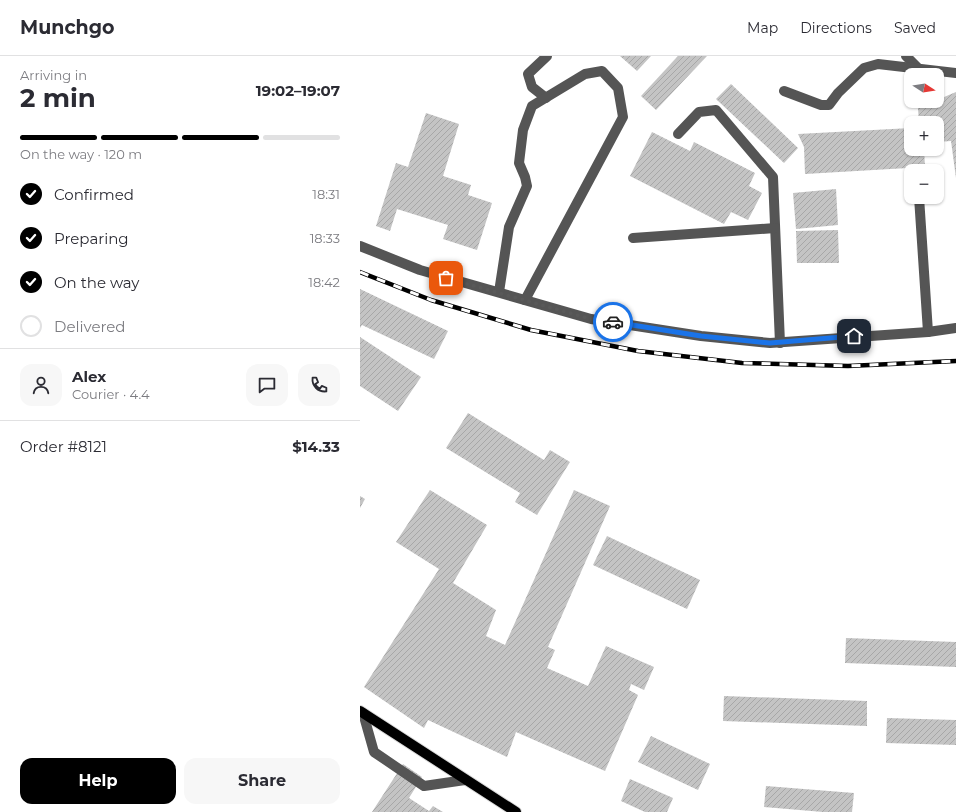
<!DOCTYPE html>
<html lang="en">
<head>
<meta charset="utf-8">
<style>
  body { margin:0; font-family:Montserrat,sans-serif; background:#f7f7f7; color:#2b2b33; height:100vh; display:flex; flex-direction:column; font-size:15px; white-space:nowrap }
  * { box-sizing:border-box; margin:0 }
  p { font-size:13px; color:#7c7c81 }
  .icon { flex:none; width:22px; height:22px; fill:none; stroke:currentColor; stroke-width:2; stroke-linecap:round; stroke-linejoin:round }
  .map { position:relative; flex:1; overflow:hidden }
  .side { display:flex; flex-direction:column; background:#fff; width:360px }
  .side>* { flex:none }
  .needle { width:26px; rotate:102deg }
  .controls { position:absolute; left:544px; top:12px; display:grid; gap:8px }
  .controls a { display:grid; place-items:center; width:40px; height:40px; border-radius:8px; background:#fff; box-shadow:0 1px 3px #0004; font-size:20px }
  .pin { position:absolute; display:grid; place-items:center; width:34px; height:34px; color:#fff; margin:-17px; border-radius:8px; box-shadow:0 2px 6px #0006 }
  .courier { position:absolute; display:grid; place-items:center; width:40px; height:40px; margin:-20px; border:3px solid #1a73e8; border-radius:50%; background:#fff; color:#222; box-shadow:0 1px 5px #0007 }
  .head em { font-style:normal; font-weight:700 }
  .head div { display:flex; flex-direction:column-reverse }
  .head { display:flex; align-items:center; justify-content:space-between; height:68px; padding:0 20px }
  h1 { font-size:26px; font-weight:700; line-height:30px }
  .bar { display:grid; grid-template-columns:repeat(4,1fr); gap:6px 4px; align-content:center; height:48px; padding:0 20px }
  .bar i { height:5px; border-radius:3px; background:#e1e1e2 }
  .bar .current { background:#000 }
  .bar p { grid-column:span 4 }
  .line { display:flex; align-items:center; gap:10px; padding:0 20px; border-top:1px solid #e1e1e2 }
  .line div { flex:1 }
  .round { display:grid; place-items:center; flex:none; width:42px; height:42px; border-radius:12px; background:#f7f7f7 }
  ol { padding:0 20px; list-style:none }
  li { display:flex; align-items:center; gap:12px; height:44px }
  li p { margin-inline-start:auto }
  li .icon { padding:4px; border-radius:50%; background:#000; color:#fff; stroke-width:4 }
  li:last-child { color:#7c7c81 }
  li i { width:22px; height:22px; border:2px solid #e1e1e2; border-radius:50% }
  .cta { display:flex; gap:8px; margin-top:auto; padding:8px 20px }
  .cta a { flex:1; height:46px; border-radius:12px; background:#000; color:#fff; font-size:16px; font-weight:700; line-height:46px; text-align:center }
  .cta a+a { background:#f7f7f7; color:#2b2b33 }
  header { display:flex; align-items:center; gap:24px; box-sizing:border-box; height:56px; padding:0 20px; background:#fff; border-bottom:1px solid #e1e1e2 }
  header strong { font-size:19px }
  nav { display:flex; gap:22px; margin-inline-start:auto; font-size:14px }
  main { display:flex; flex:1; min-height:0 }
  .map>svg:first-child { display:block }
  .building { fill:url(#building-hatch) }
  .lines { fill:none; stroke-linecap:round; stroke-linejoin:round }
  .major-casing { stroke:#dbdbdb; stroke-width:12 }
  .minor { stroke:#555; stroke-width:10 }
  .major { stroke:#000; stroke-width:10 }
  .rail-casing { stroke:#000; stroke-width:4.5 }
  .rail { stroke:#fff; stroke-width:3; stroke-dasharray:9; stroke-linecap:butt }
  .done { stroke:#595959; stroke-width:4; stroke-dasharray:0 7.2 }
  .route { stroke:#1a73e8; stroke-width:5 }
</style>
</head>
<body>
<header>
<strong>Munchgo</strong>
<nav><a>Map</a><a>Directions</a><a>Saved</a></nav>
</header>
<main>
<section class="side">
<div class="head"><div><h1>2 min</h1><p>Arriving in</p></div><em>19:02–19:07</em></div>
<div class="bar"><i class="current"></i><i class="current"></i><i class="current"></i><i></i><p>On the way · 120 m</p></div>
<ol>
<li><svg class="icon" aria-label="check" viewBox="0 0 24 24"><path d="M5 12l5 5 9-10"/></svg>Confirmed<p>18:31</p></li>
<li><svg class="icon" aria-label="check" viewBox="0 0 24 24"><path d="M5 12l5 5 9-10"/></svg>Preparing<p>18:33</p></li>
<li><svg class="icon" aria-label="check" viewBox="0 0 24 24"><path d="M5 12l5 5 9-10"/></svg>On the way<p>18:42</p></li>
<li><i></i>Delivered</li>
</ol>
<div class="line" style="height:72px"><a class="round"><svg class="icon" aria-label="person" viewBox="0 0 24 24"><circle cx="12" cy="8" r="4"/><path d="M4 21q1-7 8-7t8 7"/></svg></a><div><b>Alex</b><p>Courier · 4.4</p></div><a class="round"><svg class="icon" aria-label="chat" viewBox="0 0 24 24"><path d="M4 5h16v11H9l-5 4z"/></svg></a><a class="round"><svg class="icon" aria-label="phone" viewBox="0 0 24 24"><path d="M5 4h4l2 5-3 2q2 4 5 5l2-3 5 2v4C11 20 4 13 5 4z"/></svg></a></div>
<div class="line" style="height:52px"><div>Order #8121</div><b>$14.33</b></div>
<div class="cta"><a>Help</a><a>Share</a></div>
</section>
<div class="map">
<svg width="596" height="756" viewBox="0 0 596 756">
  <defs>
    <pattern id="building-hatch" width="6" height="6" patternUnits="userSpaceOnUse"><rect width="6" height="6" fill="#c4c4c4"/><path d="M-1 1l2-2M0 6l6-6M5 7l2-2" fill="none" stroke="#a7a7a7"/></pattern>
  </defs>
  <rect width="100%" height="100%" fill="#fff"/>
  <g class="building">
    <path d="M260 0H291L277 15Z"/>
    <path d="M318 0H347L296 54 281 40Z"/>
    <path d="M371 28 438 92 424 107 356 43Z"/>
    <path d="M596 36V122L591 85 577 86V67H559L558 52Z"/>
    <path d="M66 57 99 68 83 120 111 129 108 139 132 147 117 194 83 183 88 169 37 153 30 175 16 170 36 107 48 111Z"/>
    <path d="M551 72V93H564L565 111 445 118 444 91 438 78Z"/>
    <path d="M292 76 330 95 334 86 395 117 389 130 402 137 388 164 371 156 364 168 270 120Z"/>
    <path d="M476 133 478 169 436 173 433 137Z"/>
    <path d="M478 174 479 207H437L436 175Z"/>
    <path d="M0 233 88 275 74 303 2 269 0 272Z"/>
    <path d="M0 281 61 321 38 355 0 330Z"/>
    <path d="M108 357 184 404 190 394 210 406 177 459 155 446 160 437 86 392Z"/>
    <path d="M70 434 127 469 93 527 136 554 126 580 145 589 214 434 250 450 188 591 195 594 187 612 228 630 246 590 294 611 284 634 271 628 269 634 278 639 245 715 156 676 147 701 68 664 64 672 4 631 79 513 36 486Z"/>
    <path d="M0 440 5 443 0 452Z"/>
    <path d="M247 480 340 524 327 553 233 509Z"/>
    <path d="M486 582 596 586V611L485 607Z"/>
    <path d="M364 640 507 645V670L363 665Z"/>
    <path d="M527 662 596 664V689L526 687Z"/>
    <path d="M291 680 350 708 338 734 278 706Z"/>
    <path d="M43 708 62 721 49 742 69 755 73 750 83 756H12Z"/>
    <path d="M270 723 313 742 307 756H285L261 745Z"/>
    <path d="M406 730 494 737 492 756H463L404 751Z"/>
  </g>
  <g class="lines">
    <defs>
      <path id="major" d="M0 655 156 756"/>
    </defs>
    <use href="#major" class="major-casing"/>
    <g class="minor">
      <path d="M546 0 557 11"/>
      <path d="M424 35 461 49H469L478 37 504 12 518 8 596 17"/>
      <path d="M186 42 172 31 168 18 187 0"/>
      <path d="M318 78 339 56 356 54 413 121 420 287"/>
      <path d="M559 141 568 276"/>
      <path d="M273 182 415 172"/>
      <path d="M0 190 60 214 231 263 341 280 410 287 568 276 596 272"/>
      <path d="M139 236 149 171 167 130 165 121 159 107 163 74 172 50 225 18 242 15 258 32 263 61 165 244"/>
      <path d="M3 657 14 696 64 730 105 724"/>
    </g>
    <use href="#major" class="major"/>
    <defs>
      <path id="rail" d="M0 216 71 244 171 274 278 295 382 307 488 310 596 305"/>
    </defs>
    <use href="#rail" class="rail-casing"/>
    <use href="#rail" class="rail"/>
  </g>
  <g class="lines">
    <path class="done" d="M86 222 231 263 253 266"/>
    <path class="route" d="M253 266 341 280 410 287 494 280"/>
  </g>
</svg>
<div class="controls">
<a><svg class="needle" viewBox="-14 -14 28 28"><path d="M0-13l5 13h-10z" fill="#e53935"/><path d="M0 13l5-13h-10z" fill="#7c7c81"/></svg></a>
<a>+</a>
<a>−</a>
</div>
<div class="pin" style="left:86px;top:222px;background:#ea580c"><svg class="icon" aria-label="bag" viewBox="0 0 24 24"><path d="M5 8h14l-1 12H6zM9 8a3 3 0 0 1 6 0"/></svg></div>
<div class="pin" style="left:494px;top:280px;background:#1f2937"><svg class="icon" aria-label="home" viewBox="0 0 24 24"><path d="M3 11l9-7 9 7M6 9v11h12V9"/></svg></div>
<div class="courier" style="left:253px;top:266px"><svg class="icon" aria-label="car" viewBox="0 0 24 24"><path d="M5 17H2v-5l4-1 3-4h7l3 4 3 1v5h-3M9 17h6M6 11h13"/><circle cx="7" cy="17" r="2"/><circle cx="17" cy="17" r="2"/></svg></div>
</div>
</main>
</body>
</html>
